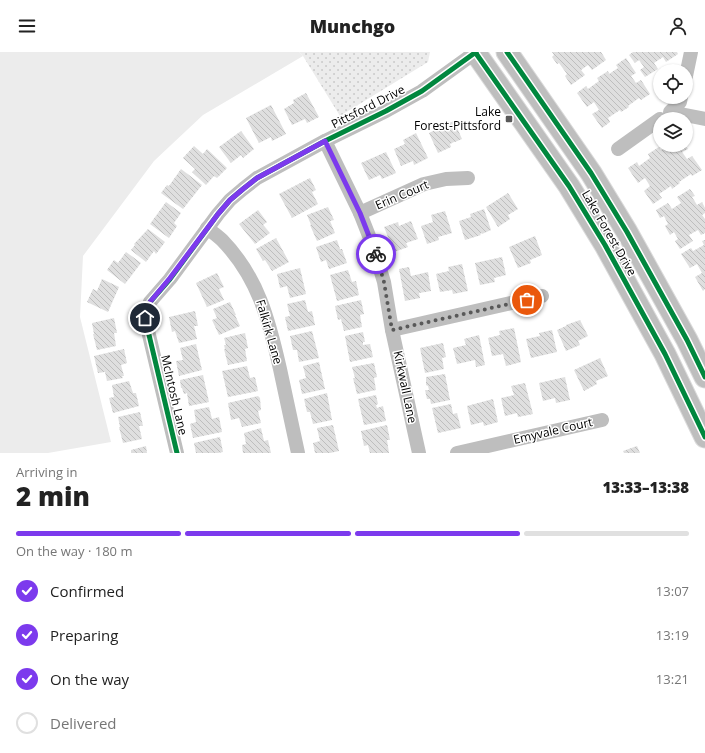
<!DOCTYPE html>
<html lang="en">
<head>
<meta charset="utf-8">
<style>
  body { margin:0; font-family:"Open Sans",sans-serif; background:#f2f2f2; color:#222; height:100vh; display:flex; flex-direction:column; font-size:15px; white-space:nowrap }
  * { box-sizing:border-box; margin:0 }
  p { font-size:13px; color:#767676 }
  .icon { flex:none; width:22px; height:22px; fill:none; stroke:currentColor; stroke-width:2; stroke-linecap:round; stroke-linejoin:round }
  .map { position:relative; height:401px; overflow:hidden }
  .sheet { display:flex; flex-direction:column; background:#fff; flex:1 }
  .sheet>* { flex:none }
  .tools { position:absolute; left:653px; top:12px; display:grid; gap:8px }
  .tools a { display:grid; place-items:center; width:40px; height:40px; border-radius:50%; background:#fff; box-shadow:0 1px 3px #0004; font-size:20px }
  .pin { position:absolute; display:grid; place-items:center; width:34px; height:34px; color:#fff; margin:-17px; border:2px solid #fff; border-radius:50%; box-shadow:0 1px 4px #0007 }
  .courier { position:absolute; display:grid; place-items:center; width:40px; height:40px; margin:-20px; border:3px solid #7c3aed; border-radius:50%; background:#fff; color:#222; box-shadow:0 1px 5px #0007 }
  .headline em { font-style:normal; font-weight:800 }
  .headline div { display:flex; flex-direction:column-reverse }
  .headline { display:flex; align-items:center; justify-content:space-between; height:68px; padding:0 16px }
  h1 { font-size:26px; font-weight:800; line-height:30px }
  .bar { display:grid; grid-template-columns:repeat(4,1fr); gap:6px 4px; align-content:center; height:48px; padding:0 16px }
  .bar i { height:5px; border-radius:3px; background:#e0e0e0 }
  .bar .selected { background:#7c3aed }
  .bar p { grid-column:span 4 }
  ol { padding:0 16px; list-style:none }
  li { display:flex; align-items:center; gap:12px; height:44px }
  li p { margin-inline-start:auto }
  li .icon { padding:4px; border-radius:50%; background:#7c3aed; color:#fff; stroke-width:4 }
  li:last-child { color:#767676 }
  li i { width:22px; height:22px; border:2px solid #e0e0e0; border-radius:50% }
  header { display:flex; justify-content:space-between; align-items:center; height:52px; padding:0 16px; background:#fff; font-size:18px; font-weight:800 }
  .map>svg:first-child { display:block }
  .grass { fill:#ececec }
  .park { fill:url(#park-dots) }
  .building { fill:url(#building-back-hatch) }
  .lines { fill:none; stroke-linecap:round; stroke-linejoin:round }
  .primary-casing { stroke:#dbdbdb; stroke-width:23 }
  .minor { stroke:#bebebe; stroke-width:14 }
  .primary { stroke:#bebebe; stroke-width:21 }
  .cycleway-casing { stroke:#fff; stroke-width:8 }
  .cycleway { stroke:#00873e; stroke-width:5 }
  .done { stroke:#595959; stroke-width:4; stroke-dasharray:0 7.2 }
  .route { stroke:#7c3aed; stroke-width:5 }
  .poi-dot { fill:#595959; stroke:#fff; stroke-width:1.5 }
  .labels { text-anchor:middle; stroke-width:3; stroke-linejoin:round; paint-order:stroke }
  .street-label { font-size:12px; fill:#000; stroke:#fff }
  .poi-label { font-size:12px; fill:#000; stroke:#fff; text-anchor:end }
</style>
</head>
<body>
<header><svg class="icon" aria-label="menu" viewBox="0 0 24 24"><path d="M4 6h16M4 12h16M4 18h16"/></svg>Munchgo<svg class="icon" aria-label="person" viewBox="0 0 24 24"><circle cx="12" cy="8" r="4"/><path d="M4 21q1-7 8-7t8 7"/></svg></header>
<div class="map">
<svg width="705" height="401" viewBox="0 0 705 401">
  <defs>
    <pattern id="park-dots" width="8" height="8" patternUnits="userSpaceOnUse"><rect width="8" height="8" fill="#ececec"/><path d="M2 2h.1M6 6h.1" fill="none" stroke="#c9c9c9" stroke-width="1.8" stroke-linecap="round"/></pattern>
    <pattern id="building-back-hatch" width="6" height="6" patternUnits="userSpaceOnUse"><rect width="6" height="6" fill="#dfdfdf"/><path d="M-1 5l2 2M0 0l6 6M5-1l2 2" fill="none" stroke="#bebebe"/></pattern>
  </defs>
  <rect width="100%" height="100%" fill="#fff"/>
  <path class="grass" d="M0 0H299L303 4 203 63 154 109 83 204 80 265 111 390 48 401H0Z"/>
  <path class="park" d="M299 0H430L428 10 340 64 303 4Z"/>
  <g class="building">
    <path d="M552 0H601L606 8 592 18 588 13 581 18 585 23 571 33 565 24 567 22 559 11 557 12 552 5 554 3Z"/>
    <path d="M633 0H677L678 2 666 10 663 5 654 11 658 17 645 25 640 18 644 15 639 8 635 11 629 3Z"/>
    <path d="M626 6 636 21 631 24 636 31 641 28 650 42 641 48 639 46 628 54 629 55 621 60 620 58 608 66 610 70 602 76 592 62 599 58 594 50 587 55 577 41 586 34 588 37 599 29 597 26 608 19 609 22 618 16 616 13Z"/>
    <path d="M306 41 319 65 307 71 305 67 292 73 284 57 294 51 293 48Z"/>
    <path d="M271 53 286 82 272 89 271 85 259 91 246 66Z"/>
    <path d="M454 69 462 87 455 90H454L450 92 451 95 438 101 429 81 439 76V75Z"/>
    <path d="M241 79 254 97 243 106 241 103 231 111 219 95Z"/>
    <path d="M416 81 428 106 414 113 413 109 401 114 394 97 405 92 403 88Z"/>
    <path d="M668 93H685L688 97 682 100 687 107 692 104 702 118 692 124 691 122 679 130 680 131 672 137 671 134 659 142 662 146 653 152 644 139 650 134 645 126 638 131 628 116 637 110 639 114 650 106 648 102 659 95 661 98Z"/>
    <path d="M194 94 203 102 207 97 227 116 217 126 214 124 206 133 192 120 195 117 183 106Z"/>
    <path d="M386 100 396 121 382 127 380 123 369 128 361 111Z"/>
    <path d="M181 117 202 133 183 157 161 141 167 133 169 134Z"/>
    <path d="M310 126 316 138 312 140 318 152 292 166 279 142Z"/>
    <path d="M690 137 695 144 692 145 697 153 702 150 705 156V161L702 163 705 167V181L701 183 698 178 689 183 693 189 680 197 675 189 678 187 674 180 670 183 665 174 668 172 664 164 660 166 656 158 668 151 672 157 681 151 677 145Z"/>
    <path d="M508 141 518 157 508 163 510 167 498 175 486 155Z"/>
    <path d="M166 150 181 161 174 171 177 174 169 186 150 172Z"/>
    <path d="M328 155 334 168 330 169 335 181 317 189 310 173H311L307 163Z"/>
    <path d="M484 157 491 178 482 182V181L480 182 481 183 465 188 459 169 471 165 470 162Z"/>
    <path d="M258 158 267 170 263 173 270 181 255 192 239 172Z"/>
    <path d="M445 159 452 181 438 185 439 188 427 192 421 174 433 170 431 163Z"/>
    <path d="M411 169 418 187 406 191 408 195 394 200 384 175 398 170 399 174Z"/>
    <path d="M148 177 165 190 156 202 154 199 146 210 131 198 135 193 134 192Z"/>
    <path d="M535 184 542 203 530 208 531 211 518 216 509 195Z"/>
    <path d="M276 186 289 210 272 219 265 208 263 209 256 197Z"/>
    <path d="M337 188 340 197H342L347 211 329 217 326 208 321 210 316 195Z"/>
    <path d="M705 188V237L703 239 695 225 702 221 697 212 690 216 681 202 691 196 693 199 704 193 702 189Z"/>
    <path d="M126 200 141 211 125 232 107 218 114 208 118 211Z"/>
    <path d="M502 205 506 223 494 226 495 230 480 233 475 211Z"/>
    <path d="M462 212 468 239 453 242 452 238 440 240 436 222 449 219 448 215Z"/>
    <path d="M409 215 411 224 428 220 431 239 419 241 420 246 405 249 399 217Z"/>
    <path d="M300 216 306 242 290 246 287 234 280 236 277 222Z"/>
    <path d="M348 218 352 230 356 229 359 243 337 249 330 223Z"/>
    <path d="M217 221 224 235 219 237 224 248 207 255 196 231Z"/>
    <path d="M102 227 119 235 108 260 87 250 93 237 97 239Z"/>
    <path d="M305 248 308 260 312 259 315 273 288 279 285 265 290 264 287 252Z"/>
    <path d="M361 248 364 262 360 263 362 275 344 279 341 267 338 268 335 254Z"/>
    <path d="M230 250 236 263H235L240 274 219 283 212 268 217 266 213 257Z"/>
    <path d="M195 259 198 274H194L197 287 179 291 175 279 172 280 169 265Z"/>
    <path d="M114 266 117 281H114L116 294 97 298 93 282H94L92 271Z"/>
    <path d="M580 268 588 284 578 289 580 293 566 299 557 278 566 274V273Z"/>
    <path d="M514 276 521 310 506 314 503 302 492 304 488 286 500 283 499 279Z"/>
    <path d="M552 278 557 300 531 306 526 287 540 284 539 281Z"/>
    <path d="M312 279 319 306 299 310 297 298H293L290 284Z"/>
    <path d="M363 280 365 290H363V293L370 292 373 305 350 310 345 284Z"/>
    <path d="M245 281 248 296 245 297 247 309 228 313 224 297H225L224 293H226L224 286Z"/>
    <path d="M479 283 485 313 476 315 475 308 457 312 453 296 466 293 464 287Z"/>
    <path d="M443 291 446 305 442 306 444 317 425 321 420 296Z"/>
    <path d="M196 292 202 318 179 324 176 309 183 308 180 296Z"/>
    <path d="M124 297 127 311 121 313 124 324H122L123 326 107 329 105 320 98 321 94 304Z"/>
    <path d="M600 306 608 324 596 329 597 332 584 339 574 318Z"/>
    <path d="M319 310 325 337 302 342 299 328 306 326 303 314Z"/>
    <path d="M374 311 377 325 374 326 376 338 357 342 353 326H355L352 315Z"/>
    <path d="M247 314 250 326 255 325 258 339 228 345 222 319Z"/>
    <path d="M445 322 450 348 431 352 430 347H427L425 338H429L428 334 426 333V325Z"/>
    <path d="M203 323 209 350 189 354 187 341 184 342 182 336H181L180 328Z"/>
    <path d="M565 325 570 348 556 351 555 346 543 349 539 331Z"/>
    <path d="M129 329 133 341H136L139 354 113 361 109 346 114 345 112 333Z"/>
    <path d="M525 331 533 362 518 365 517 361 505 364 501 346 514 343 511 334Z"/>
    <path d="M327 341 332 368 313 372 310 360H307L304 347Z"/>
    <path d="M376 343 378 352 376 353 377 356 383 354 386 369 364 373 358 347Z"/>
    <path d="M258 344 260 346 261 358 258 359 261 371 242 375 239 366 231 368 228 351Z"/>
    <path d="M493 347 498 370 484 374 483 370 471 373 467 354Z"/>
    <path d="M451 352 453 362 457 361 461 376 438 381 432 356Z"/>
    <path d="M209 355 212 367 219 365 222 380 193 386 190 372 196 370 194 358Z"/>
    <path d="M140 360 143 374H139L142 387 123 391 119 375H120L118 365Z"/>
    <path d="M333 373 339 399 330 401H315L313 391 320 389 317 376Z"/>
    <path d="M387 373 390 388H387L389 401H370L368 393 364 394 361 379Z"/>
    <path d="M261 376 264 389 268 388 271 401H243L242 393 246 392 244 381Z"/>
    <path d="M220 385 223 400 218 401H196L194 391Z"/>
    <path d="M146 394 147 401H131V398Z"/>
    <path d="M637 394 640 401H624L623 399Z"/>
  </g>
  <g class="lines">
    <defs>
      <g id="primary">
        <path d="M475 0 569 134 605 193 665 302 705 385"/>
        <path d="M507 0 591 121 627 180 687 288 705 325"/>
      </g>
    </defs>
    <use href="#primary" class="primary-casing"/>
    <g class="minor">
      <path d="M686 24 691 0"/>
      <path d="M681 45 680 50 670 60 705 67"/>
      <path d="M325 89 360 161 373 194 384 230 392 278 419 401"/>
      <path d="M618 97 660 67"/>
      <path d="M360 161 424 132 446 127 468 126"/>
      <path d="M207 176C212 180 217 183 222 188 258 225 269 268 280 317 286 345 292 373 298 401"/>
      <path d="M392 278 542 244"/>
      <path d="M177 401 145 266 148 256 150 250 170 227 218 162 230 148 243 137 257 126 325 89 386 59 422 39 476 0"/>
      <path d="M457 401 602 368"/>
    </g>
    <use href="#primary" class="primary"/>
    <defs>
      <g id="cycleway">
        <path d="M475 0 569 134 605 193 665 302 705 385"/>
        <path d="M507 0 591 121 627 180 687 288 705 325"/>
        <path d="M177 401 145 266 148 256 150 250 170 227 218 162 230 148 243 137 257 126 325 89 386 59 422 39 476 0"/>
      </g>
    </defs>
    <use href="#cycleway" class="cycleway-casing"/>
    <use href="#cycleway" class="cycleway"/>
  </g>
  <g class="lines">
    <path class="done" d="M376 202 384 230 392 278 527 248"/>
    <path class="route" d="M145 266 148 256 150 250 170 226 218 162 230 148 243 137 257 126 325 89 360 161 376 202"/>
  </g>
  <rect class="poi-dot" x="505" y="63" width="8" height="8" rx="2"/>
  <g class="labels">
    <g class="street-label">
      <text transform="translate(368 55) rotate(-27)" y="4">Pittsford Drive</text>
      <text transform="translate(402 143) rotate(-23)" y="4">Erin Court</text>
      <text transform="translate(609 181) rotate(60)" y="4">Lake Forest Drive</text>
      <text transform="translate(269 280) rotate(74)" y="4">Falkirk Lane</text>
      <text transform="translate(405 335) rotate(78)" y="4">Kirkwall Lane</text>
      <text transform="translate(174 343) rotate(77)" y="4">McIntosh Lane</text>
      <text transform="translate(553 379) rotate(-13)" y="4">Emyvale Court</text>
    </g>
    <g class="poi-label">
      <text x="501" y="64">Lake<tspan x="501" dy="14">Forest-Pittsford</tspan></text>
    </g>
  </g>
</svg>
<div class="tools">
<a><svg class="icon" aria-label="locate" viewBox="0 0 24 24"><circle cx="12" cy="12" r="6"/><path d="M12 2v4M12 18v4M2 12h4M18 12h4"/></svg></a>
<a><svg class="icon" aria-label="layers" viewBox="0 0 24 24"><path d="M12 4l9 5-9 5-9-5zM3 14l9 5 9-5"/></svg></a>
</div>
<div class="pin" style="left:527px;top:248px;background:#ea580c"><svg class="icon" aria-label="bag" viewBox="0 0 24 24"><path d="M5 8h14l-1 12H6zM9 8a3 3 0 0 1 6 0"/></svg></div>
<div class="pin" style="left:145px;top:266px;background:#1f2937"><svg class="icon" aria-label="home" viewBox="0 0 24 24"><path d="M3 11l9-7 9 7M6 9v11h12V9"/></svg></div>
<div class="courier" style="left:376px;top:202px"><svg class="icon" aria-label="bike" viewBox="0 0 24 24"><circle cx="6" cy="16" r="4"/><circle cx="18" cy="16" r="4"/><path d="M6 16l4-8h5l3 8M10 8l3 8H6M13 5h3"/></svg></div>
</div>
<section class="sheet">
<div class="headline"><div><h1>2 min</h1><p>Arriving in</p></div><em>13:33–13:38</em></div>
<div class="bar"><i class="selected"></i><i class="selected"></i><i class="selected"></i><i></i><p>On the way · 180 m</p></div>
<ol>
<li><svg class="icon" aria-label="check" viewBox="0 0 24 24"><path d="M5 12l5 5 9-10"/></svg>Confirmed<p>13:07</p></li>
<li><svg class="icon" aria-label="check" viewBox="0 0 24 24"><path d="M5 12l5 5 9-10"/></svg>Preparing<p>13:19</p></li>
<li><svg class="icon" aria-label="check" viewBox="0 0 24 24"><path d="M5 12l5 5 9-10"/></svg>On the way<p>13:21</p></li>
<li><i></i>Delivered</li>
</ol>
</section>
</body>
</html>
